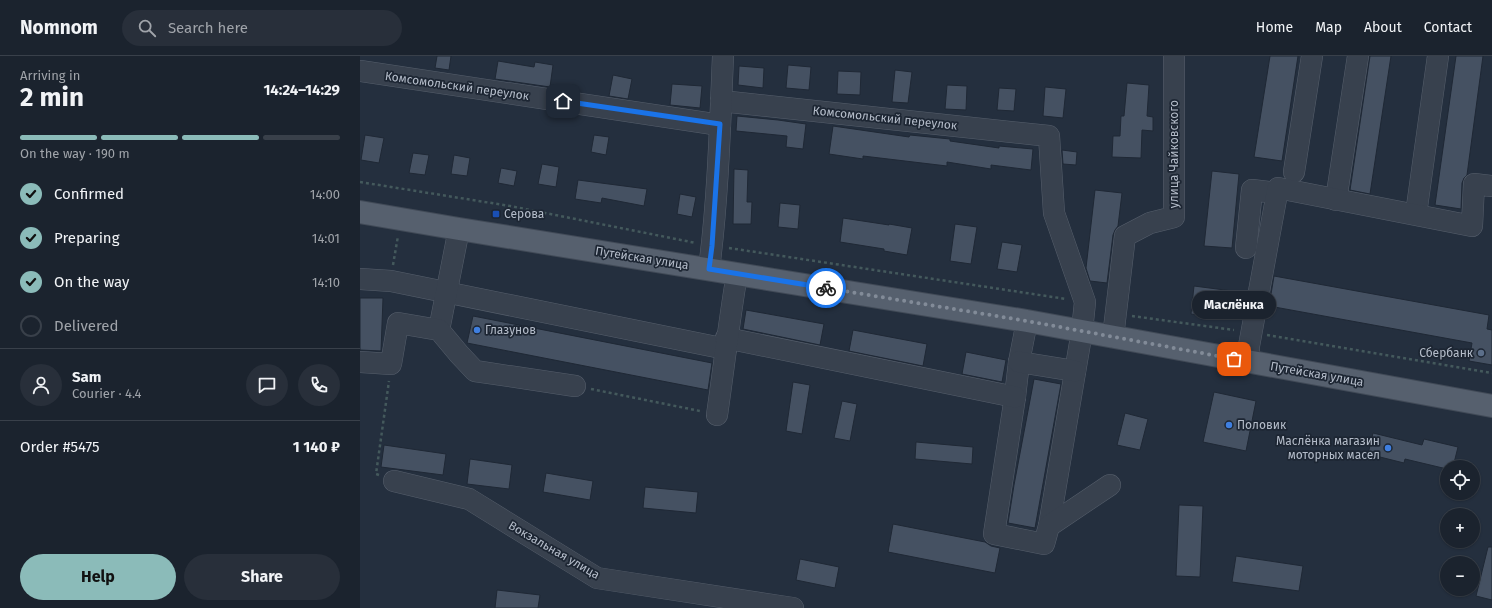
<!DOCTYPE html>
<html lang="en">
<head>
<meta charset="utf-8">
<style>
  body { margin:0; font-family:"Fira Sans",sans-serif; background:#282f3a; color:#f1f3f6; height:100vh; display:flex; flex-direction:column; font-size:15px; white-space:nowrap }
  * { box-sizing:border-box; margin:0 }
  p { font-size:13px; color:#a0a4aa }
  .icon { flex:none; width:22px; height:22px; fill:none; stroke:currentColor; stroke-width:2; stroke-linecap:round; stroke-linejoin:round }
  .map { position:relative; flex:1; overflow:hidden }
  .sheet { display:flex; flex-direction:column; background:#1b232e; width:360px }
  .sheet>* { flex:none }
  .buttons { position:absolute; left:1080px; top:404px; display:grid; gap:8px }
  .buttons a { display:grid; place-items:center; width:40px; height:40px; border-radius:50%; background:#1b232e; box-shadow:0 1px 3px #0004,0 0 0 1px #39404a; font-size:20px }
  .pin { position:absolute; display:grid; place-items:center; width:34px; height:34px; color:#fff; margin:-17px; border-radius:8px; box-shadow:0 2px 6px #0006 }
  .courier { position:absolute; display:grid; place-items:center; width:40px; height:40px; margin:-20px; border:3px solid #1a73e8; border-radius:50%; background:#fff; color:#222; box-shadow:0 1px 5px #0007 }
  .bubble { position:absolute; height:28px; border-radius:14px; background:#1b232e; box-shadow:0 1px 3px #0004,0 0 0 1px #39404a; font-size:13px; font-weight:700; line-height:28px; text-align:center }
  .summary em { font-style:normal; font-weight:700 }
  .summary div { display:flex; flex-direction:column-reverse }
  .summary { display:flex; align-items:center; justify-content:space-between; height:68px; padding:0 20px }
  h1 { font-size:26px; font-weight:700; line-height:30px }
  .bar { display:grid; grid-template-columns:repeat(4,1fr); gap:6px 4px; align-content:center; height:48px; padding:0 20px }
  .bar i { height:5px; border-radius:3px; background:#39404a }
  .bar .active { background:#8bbbb9 }
  .bar p { grid-column:span 4 }
  .line { display:flex; align-items:center; gap:10px; padding:0 20px; border-top:1px solid #39404a }
  .line div { flex:1 }
  .round { display:grid; place-items:center; flex:none; width:42px; height:42px; border-radius:21px; background:#282f3a }
  ol { padding:0 20px; list-style:none }
  li { display:flex; align-items:center; gap:12px; height:44px }
  li p { margin-inline-start:auto }
  li .icon { padding:4px; border-radius:50%; background:#8bbbb9; color:#111; stroke-width:4 }
  li:last-child { color:#a0a4aa }
  li i { width:22px; height:22px; border:2px solid #39404a; border-radius:50% }
  .action { display:flex; gap:8px; margin-top:auto; padding:8px 20px }
  .action a { flex:1; height:46px; border-radius:24px; background:#8bbbb9; color:#111; font-size:16px; font-weight:700; line-height:46px; text-align:center }
  .action a+a { background:#282f3a; color:#f1f3f6 }
  header { display:flex; align-items:center; gap:24px; box-sizing:border-box; height:56px; padding:0 20px; background:#1b232e; border-bottom:1px solid #39404a }
  header strong { font-size:19px }
  nav { display:flex; gap:22px; margin-inline-start:auto; font-size:14px }
  .search { width:280px; height:36px; background:#282f3a; display:flex; align-items:center; gap:10px; box-sizing:border-box; padding:0 14px; border-radius:22px; color:#a0a4aa; font-size:15px }
  main { display:flex; flex:1; min-height:0 }
  .map>svg:first-child { display:block }
  .building { fill:#455162; stroke:#1f2835 }
  .lines { fill:none; stroke-linecap:round; stroke-linejoin:round }
  .minor-casing { stroke:#565f6c; stroke-width:22 }
  .major-casing { stroke:#414a57; stroke-width:24 }
  .path { stroke:#44595c; stroke-width:2.5; stroke-dasharray:3 3; stroke-linecap:butt }
  .minor { stroke:#38414e; stroke-width:21 }
  .major { stroke:#56606e; stroke-width:22 }
  .done { stroke:#828b98; stroke-width:4; stroke-dasharray:0 7.2 }
  .route { stroke:#1a73e8; stroke-width:5 }
  .transit-dot { fill:#1a4fb4; stroke:#1d2633; stroke-width:1.5 }
  .shop-dot { fill:#3f7fe0; stroke:#1d2633; stroke-width:1.5 }
  .service-dot { fill:#5c6f8a; stroke:#1d2633; stroke-width:1.5 }
  .labels { text-anchor:middle; stroke-width:3.5; stroke-linejoin:round; paint-order:stroke }
  .street-label { font-size:12px; fill:#b4bcc9; stroke:#1d2633 }
  .poi-label { font-size:12px; fill:#b4bcc9; stroke:#1d2633; text-anchor:start }
</style>
</head>
<body>
<header>
<strong>Nomnom</strong>
<div class="search"><svg class="icon" aria-label="search" viewBox="0 0 24 24"><circle cx="10" cy="10" r="6"/><path d="M15 15l6 6"/></svg>Search here</div>
<nav><a>Home</a><a>Map</a><a>About</a><a>Contact</a></nav>
</header>
<main>
<section class="sheet">
<div class="summary"><div><h1>2 min</h1><p>Arriving in</p></div><em>14:24–14:29</em></div>
<div class="bar"><i class="active"></i><i class="active"></i><i class="active"></i><i></i><p>On the way · 190 m</p></div>
<ol>
<li><svg class="icon" aria-label="check" viewBox="0 0 24 24"><path d="M5 12l5 5 9-10"/></svg>Confirmed<p>14:00</p></li>
<li><svg class="icon" aria-label="check" viewBox="0 0 24 24"><path d="M5 12l5 5 9-10"/></svg>Preparing<p>14:01</p></li>
<li><svg class="icon" aria-label="check" viewBox="0 0 24 24"><path d="M5 12l5 5 9-10"/></svg>On the way<p>14:10</p></li>
<li><i></i>Delivered</li>
</ol>
<div class="line" style="height:72px"><a class="round"><svg class="icon" aria-label="person" viewBox="0 0 24 24"><circle cx="12" cy="8" r="4"/><path d="M4 21q1-7 8-7t8 7"/></svg></a><div><b>Sam</b><p>Courier · 4.4</p></div><a class="round"><svg class="icon" aria-label="chat" viewBox="0 0 24 24"><path d="M4 5h16v11H9l-5 4z"/></svg></a><a class="round"><svg class="icon" aria-label="phone" viewBox="0 0 24 24"><path d="M5 4h4l2 5-3 2q2 4 5 5l2-3 5 2v4C11 20 4 13 5 4z"/></svg></a></div>
<div class="line" style="height:52px"><div>Order #5475</div><b>1 140 ₽</b></div>
<div class="action"><a>Help</a><a>Share</a></div>
</section>
<div class="map">
<svg width="1132" height="552" viewBox="0 0 1132 552">
  <rect width="100%" height="100%" fill="#242f3e"/>
  <g class="building">
    <path d="M77 0H91L89 14 75 12Z"/>
    <path d="M910 0H938L922 105 894 101Z"/>
    <path d="M1010 0H1031L1010 138 990 134Z"/>
    <path d="M1096 0H1123L1107 119 1104 122 1102 127 1101 153 1075 149Z"/>
    <path d="M138 5 174 11 175 6 193 9 190 31 135 23Z"/>
    <path d="M428 9 451 11 449 34 426 32Z"/>
    <path d="M379 10 404 12 403 32 378 29Z"/>
    <path d="M535 14 552 16 548 47 532 46Z"/>
    <path d="M478 15 501 16 500 39 477 38Z"/>
    <path d="M253 19 272 23 268 43 249 40Z"/>
    <path d="M767 27 789 29 787 60 793 61V75L782 74 781 102 752 101 753 80H760L761 60H764Z"/>
    <path d="M312 28 342 30 340 52 310 49Z"/>
    <path d="M587 29 607 30 606 54 585 53Z"/>
    <path d="M685 31 706 33 703 62 683 60Z"/>
    <path d="M639 32 656 33 654 55 637 54Z"/>
    <path d="M377 60 418 64 446 68 443 93 426 91 427 80 376 75Z"/>
    <path d="M473 70 549 81 550 79 590 83V85L639 92V90L673 93 671 114 631 109V113L587 106V110L503 100V103L469 98Z"/>
    <path d="M5 79 24 82 19 107 1 104Z"/>
    <path d="M234 79 249 81 246 99 231 96Z"/>
    <path d="M702 94 717 96 716 109 703 108Z"/>
    <path d="M53 97 69 99 65 119 49 117Z"/>
    <path d="M94 99 110 102 107 120 91 118Z"/>
    <path d="M182 108 199 111 196 131 178 128Z"/>
    <path d="M141 112 157 115 154 130 138 127Z"/>
    <path d="M374 113 388 114 387 146H392L391 168H373Z"/>
    <path d="M852 115 879 118 872 192 844 190Z"/>
    <path d="M218 124 287 133 284 150 242 142 241 147 215 143Z"/>
    <path d="M735 134 762 137 758 170 755 174 753 179 747 227 730 225 726 212Z"/>
    <path d="M320 138 336 141 332 161 317 158Z"/>
    <path d="M420 147 440 149 438 173 418 171Z"/>
    <path d="M483 162 529 169V168L552 172 547 199 524 195V193L480 186Z"/>
    <path d="M595 168 617 171 611 208 590 205Z"/>
    <path d="M642 186 662 189 657 216 637 213Z"/>
    <path d="M914 220 1129 259 1127 273 1132 274V309L1109 305 1112 287 909 250Z"/>
    <path d="M834 230 880 236 877 263 831 258Z"/>
    <path d="M0 242H23L21 295 0 294Z"/>
    <path d="M386 254 464 268 460 289 383 273Z"/>
    <path d="M113 260 352 307 348 334 107 287Z"/>
    <path d="M493 274 567 288 563 310 489 295Z"/>
    <path d="M606 296 646 304 642 326 602 318Z"/>
    <path d="M674 323 701 328 675 472 648 467 654 429Z"/>
    <path d="M433 326 450 329 442 378 426 375Z"/>
    <path d="M854 336 896 345 886 395 843 386Z"/>
    <path d="M482 345 497 348 490 385 474 382Z"/>
    <path d="M765 357 788 363 780 394 757 389Z"/>
    <path d="M1013 377 1062 389 1064 383 1098 391 1093 411H1087V413L1045 403 1044 407 1008 398Z"/>
    <path d="M556 386 613 391 612 408 555 403Z"/>
    <path d="M24 389 86 398 83 419 21 411Z"/>
    <path d="M110 403 152 409 149 433 107 428Z"/>
    <path d="M186 417 233 425 230 444 183 436Z"/>
    <path d="M285 431 338 436 336 457 283 452Z"/>
    <path d="M819 449 843 450 840 521 816 520Z"/>
    <path d="M533 468 625 486 631 490 640 492 635 517 528 496Z"/>
    <path d="M1128 491H1132V544L1116 540Z"/>
    <path d="M876 500 943 510 939 535 872 526Z"/>
    <path d="M440 503 479 511 475 532 436 524Z"/>
    <path d="M137 534 180 539 178 552H135Z"/>
  </g>
  <g class="lines">
    <defs>
      <g id="minor">
        <path d="M0 15 360 69"/>
        <path d="M361 45 689 80 694 157 725 246 722 275 689 470"/>
        <path d="M934 116 952 0"/>
        <path d="M976 144 998 0"/>
        <path d="M1056 158 1078 0"/>
        <path d="M886 192 892 134 917 137"/>
        <path d="M349 213C358 143 360 71 363 0"/>
        <path d="M0 223 31 225 366 293"/>
        <path d="M667 265 659 306 655 341 634 478 684 488 689 470 750 429"/>
        <path d="M79 274 99 173"/>
        <path d="M753 281 765 180 790 167 814 161V0"/>
        <path d="M366 282 655 341"/>
        <path d="M0 306 31 308 38 267 79 274 99 298 115 315 215 330"/>
        <path d="M659 306 715 315"/>
        <path d="M888 306 889 290 918 132 1112 170 1114 128 1132 130"/>
        <path d="M357 359C364 311 369 265 377 218"/>
        <path d="M34 425 109 443 237 522 433 552"/>
      </g>
      <path id="major" d="M0 156 99 173 667 265 1132 350"/>
    </defs>
    <use href="#minor" class="minor-casing"/>
    <use href="#major" class="major-casing"/>
    <g class="path">
      <path d="M0 126 150 150 336 187"/>
      <path d="M369 192 706 243"/>
      <path d="M33 209 38 180"/>
      <path d="M772 260 874 274"/>
      <path d="M907 279 1132 317"/>
      <path d="M231 333 340 355"/>
      <path d="M19 419 16 418 29 325"/>
    </g>
    <use href="#minor" class="minor"/>
    <use href="#major" class="major"/>
  </g>
  <g class="lines">
    <path class="done" d="M466 232 667 265 874 303"/>
    <path class="route" d="M203 45 360 68 352 190 349 213 466 232"/>
  </g>
  <rect class="transit-dot" x="132" y="154" width="8" height="8" rx="2"/>
  <g class="shop-dot">
    <circle cx="117" cy="274" r="4"/>
    <circle cx="869" cy="369" r="4"/>
    <circle cx="1028" cy="392" r="4"/>
  </g>
  <circle class="service-dot" cx="1121" cy="297" r="4"/>
  <g class="labels">
    <g class="street-label">
      <text transform="translate(97 30) rotate(8)" y="4">Комсомольский переулок</text>
      <text transform="translate(525 62) rotate(6)" y="4">Комсомольский переулок</text>
      <text transform="translate(814 98) rotate(-90)" y="4">улица Чайковского</text>
      <text transform="translate(282 202) rotate(9)" y="4">Путейская улица</text>
      <text transform="translate(957 318) rotate(10)" y="4">Путейская улица</text>
      <text transform="translate(194 494) rotate(30)" y="4">Вокзальная улица</text>
    </g>
    <g class="poi-label">
      <text x="144" y="162">Серова</text>
      <text x="125" y="278">Глазунов</text>
      <text x="1113" y="301" text-anchor="end">Сбербанк</text>
      <text x="877" y="373">Половик</text>
      <text x="1020" y="389" text-anchor="end">Маслёнка магазин<tspan x="1020" dy="14">моторных масел</tspan></text>
    </g>
  </g>
</svg>
<div class="buttons">
<a><svg class="icon" aria-label="locate" viewBox="0 0 24 24"><circle cx="12" cy="12" r="6"/><path d="M12 2v4M12 18v4M2 12h4M18 12h4"/></svg></a>
<a>+</a>
<a>−</a>
</div>
<div class="pin" style="left:874px;top:303px;background:#ea580c"><svg class="icon" aria-label="bag" viewBox="0 0 24 24"><path d="M5 8h14l-1 12H6zM9 8a3 3 0 0 1 6 0"/></svg></div>
<div class="pin" style="left:203px;top:45px;background:#1f2937"><svg class="icon" aria-label="home" viewBox="0 0 24 24"><path d="M3 11l9-7 9 7M6 9v11h12V9"/></svg></div>
<div class="courier" style="left:466px;top:232px"><svg class="icon" aria-label="bike" viewBox="0 0 24 24"><circle cx="6" cy="16" r="4"/><circle cx="18" cy="16" r="4"/><path d="M6 16l4-8h5l3 8M10 8l3 8H6M13 5h3"/></svg></div>
<div class="bubble" style="left:832px;top:235px;width:84px">Маслёнка</div>
</div>
</main>
</body>
</html>
